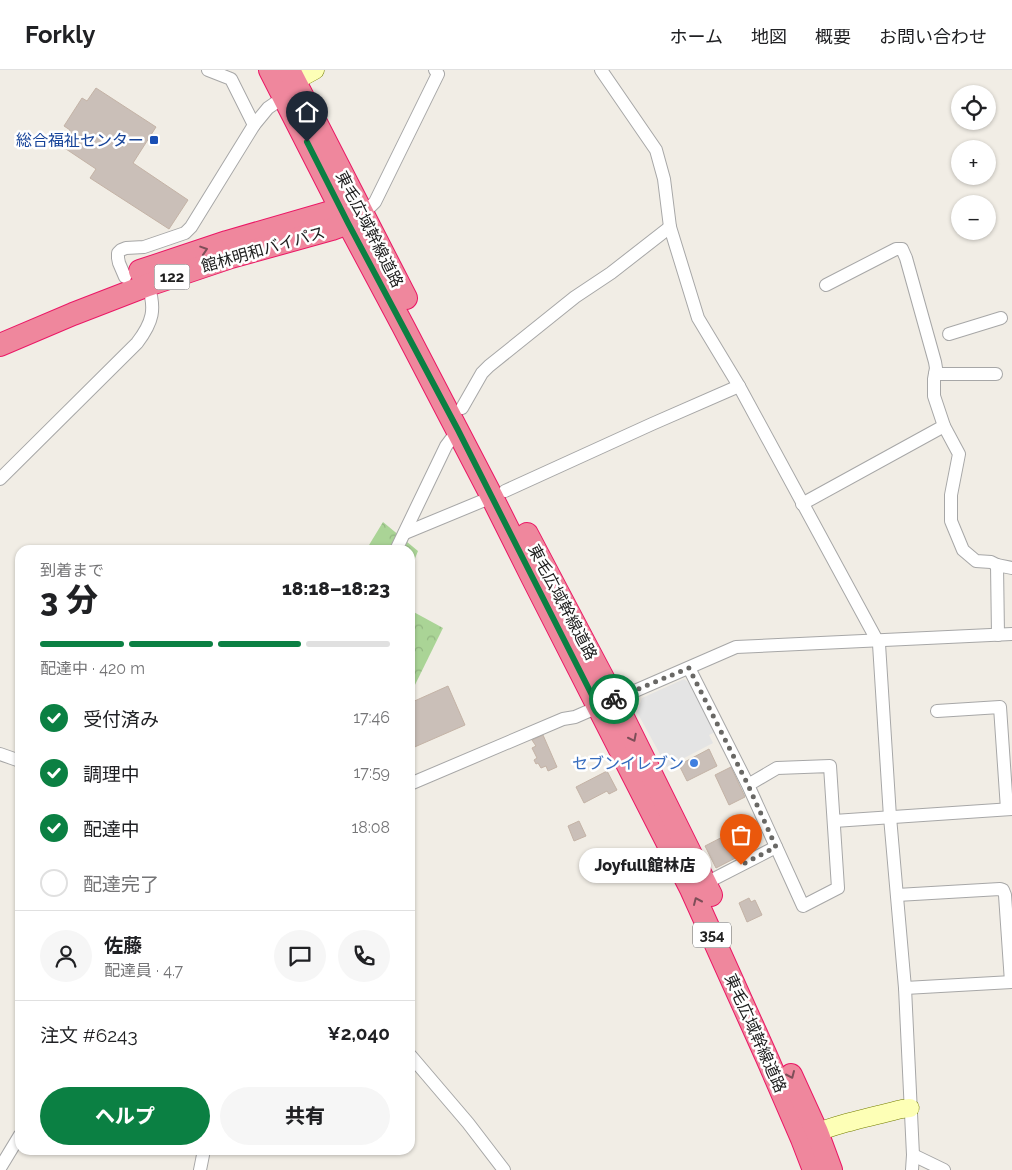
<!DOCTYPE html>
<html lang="ja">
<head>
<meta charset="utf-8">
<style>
  body { margin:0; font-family:Raleway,"Noto Sans JP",sans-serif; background:#f6f6f6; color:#202124; height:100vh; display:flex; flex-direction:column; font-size:19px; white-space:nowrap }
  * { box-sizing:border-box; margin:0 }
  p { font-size:16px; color:#757577 }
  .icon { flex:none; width:28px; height:28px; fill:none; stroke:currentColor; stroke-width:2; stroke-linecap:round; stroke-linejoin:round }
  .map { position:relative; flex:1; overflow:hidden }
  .sheet { position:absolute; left:15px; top:475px; width:400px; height:610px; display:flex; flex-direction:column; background:#fff; border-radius:15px; box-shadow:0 1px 4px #0004 }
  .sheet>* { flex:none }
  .controls { position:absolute; left:951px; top:15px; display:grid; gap:10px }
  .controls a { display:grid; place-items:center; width:45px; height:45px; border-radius:50%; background:#fff; box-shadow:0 1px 4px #0004; font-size:25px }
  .pin { position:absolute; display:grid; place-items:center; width:42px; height:42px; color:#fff; margin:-51px -21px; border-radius:50% 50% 50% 0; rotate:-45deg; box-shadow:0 0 5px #0007 }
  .pin .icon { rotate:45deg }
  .courier { position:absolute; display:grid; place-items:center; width:50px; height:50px; margin:-25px; border:4px solid #0b8043; border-radius:50%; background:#fff; color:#222; box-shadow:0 1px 6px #0007 }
  .bubble { position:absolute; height:35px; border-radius:18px; background:#fff; box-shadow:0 1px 4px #0004; font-size:16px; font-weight:800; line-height:35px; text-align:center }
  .overview em { font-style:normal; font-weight:800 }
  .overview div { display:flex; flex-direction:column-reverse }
  .overview { display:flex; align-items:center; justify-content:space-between; height:85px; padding:0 25px }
  h1 { font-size:32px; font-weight:800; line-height:38px }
  .bar { display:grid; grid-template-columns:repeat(4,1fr); gap:8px 5px; align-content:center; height:60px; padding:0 25px }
  .bar i { height:6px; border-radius:4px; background:#e0e0e0 }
  .bar .selected { background:#0b8043 }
  .bar p { grid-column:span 4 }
  .line { display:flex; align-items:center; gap:12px; padding:0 25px; border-top:1px solid #e0e0e0 }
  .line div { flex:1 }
  .round { display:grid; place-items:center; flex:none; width:52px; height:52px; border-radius:26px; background:#f6f6f6 }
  ol { padding:0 25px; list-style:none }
  li { display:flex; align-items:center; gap:15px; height:55px }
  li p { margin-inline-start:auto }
  li .icon { padding:5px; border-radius:50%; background:#0b8043; color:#fff; stroke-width:4 }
  li:last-child { color:#757577 }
  li i { width:28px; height:28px; border:2px solid #e0e0e0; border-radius:50% }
  .action { display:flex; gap:10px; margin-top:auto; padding:10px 25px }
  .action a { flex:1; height:58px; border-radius:30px; background:#0b8043; color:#fff; font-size:20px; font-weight:800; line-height:58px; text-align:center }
  .action a+a { background:#f6f6f6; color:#202124 }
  header { display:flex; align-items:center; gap:30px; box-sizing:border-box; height:70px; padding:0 25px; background:#fff; border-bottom:1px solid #e0e0e0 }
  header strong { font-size:24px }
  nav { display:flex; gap:28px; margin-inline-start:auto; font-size:18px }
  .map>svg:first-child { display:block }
  .forest { fill:url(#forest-crowns) }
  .parking { fill:#e4e4e4 }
  .building { fill:#cabfb8; stroke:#c4b3a6 }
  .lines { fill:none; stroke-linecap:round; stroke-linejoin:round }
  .street-casing { stroke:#a7a7a7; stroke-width:14 }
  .secondary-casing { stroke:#747e00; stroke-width:19 }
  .highway-casing { stroke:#eb1765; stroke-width:24 }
  .street { stroke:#fff; stroke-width:12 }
  .secondary { stroke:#fdffb6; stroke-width:18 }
  .highway { stroke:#ef879d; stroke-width:22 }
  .oneway { stroke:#7d4e58 }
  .done { stroke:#696865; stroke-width:5; stroke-dasharray:0 9 }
  .route { stroke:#0b8043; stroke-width:6 }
  .transit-dot { fill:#1a4fb4; stroke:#fff; stroke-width:2 }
  .shop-dot { fill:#3f7fe0; stroke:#fff; stroke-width:2 }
  .labels { text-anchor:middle; stroke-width:5; stroke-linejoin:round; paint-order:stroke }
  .shield { fill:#fff; stroke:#636363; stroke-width:1 }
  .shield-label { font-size:15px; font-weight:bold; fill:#202020 }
  .transit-label { font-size:16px; fill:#164399; stroke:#fff; text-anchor:end }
  .street-label { font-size:16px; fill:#202020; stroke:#fff }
  .shop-label { font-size:16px; fill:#366cbe; stroke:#fff; text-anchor:end }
</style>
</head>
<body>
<header>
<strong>Forkly</strong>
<nav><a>ホーム</a><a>地図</a><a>概要</a><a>お問い合わせ</a></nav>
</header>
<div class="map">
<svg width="1012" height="1100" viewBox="0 0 1012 1100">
  <defs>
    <pattern id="forest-crowns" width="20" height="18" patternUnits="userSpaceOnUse" patternTransform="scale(1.25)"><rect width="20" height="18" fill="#aad496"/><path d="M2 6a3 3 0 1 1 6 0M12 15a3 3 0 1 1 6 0" fill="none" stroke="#92b681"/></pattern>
  </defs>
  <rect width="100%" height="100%" fill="#f1ede5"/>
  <g class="forest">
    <path d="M383 452 418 481 410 501V480H366Z"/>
    <path d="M410 540 443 558 410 625Z"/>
  </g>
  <path class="parking" d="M684 609 688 612 715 662 709 665 713 673 667 697 637 642 642 628Z"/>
  <g class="building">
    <path d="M96 18 156 57 133 93 188 130 169 159 90 108 96 99 60 75 70 60 64 56 82 28 87 31Z"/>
    <path d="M448 616 465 655 410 679V633Z"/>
    <path d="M543 665 557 697 548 701 546 696 541 698 538 693 536 694 534 690 537 688 532 678 536 676 532 670Z"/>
    <path d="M709 679 717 696 687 711 679 695Z"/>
    <path d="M731 697 745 727 729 735 715 705Z"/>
    <path d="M607 701 617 720 609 724 607 721 584 733 576 717Z"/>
    <path d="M579 751 586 766 574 771 568 756Z"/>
    <path d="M738 759 749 781 716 798 705 776Z"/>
    <path d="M749 828 751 832 755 830 762 845 747 852 739 833Z"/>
  </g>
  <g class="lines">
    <defs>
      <g id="street">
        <path d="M208 0 231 9 254 55"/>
        <path d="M601 0 656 80 664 109 670 157 698 248 739 316 879 574 890 747 905 918 913 1085 912 1100"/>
        <path d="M362 142 368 139 375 132 438 4 435 0"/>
        <path d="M125 207 119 193 118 188V183L121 180 126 178 144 177 185 163 191 157 254 55 268 38 284 27"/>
        <path d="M826 215 896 179H902L906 188 935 292 936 298 934 309V326L944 356 959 384 951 425V451L963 480 976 491 991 492 997 495"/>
        <path d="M949 264 1001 248"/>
        <path d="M935 304H996"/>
        <path d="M462 338 482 303 489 296 575 227 611 203 670 157"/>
        <path d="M0 409 137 273C153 252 156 239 148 215"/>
        <path d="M505 421 652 354 739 316"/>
        <path d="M802 434 944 356"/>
        <path d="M405 463 492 427"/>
        <path d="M396 480 446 376 458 360"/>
        <path d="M998 565 997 495 1012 498"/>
        <path d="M689 598 748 715 803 836 838 818 830 696 777 698 748 715"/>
        <path d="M937 641 1000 637 1007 739"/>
        <path d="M0 684 20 691"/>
        <path d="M410 714 563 649 575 647 736 577 1012 564"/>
        <path d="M834 751 1012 739"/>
        <path d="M706 813 776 777"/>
        <path d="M897 825 1000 819 1003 820 1005 825 1011 912"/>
        <path d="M905 918 1012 912"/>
        <path d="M410 985 468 1053 504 1100"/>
        <path d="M913 1085 944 1100"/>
        <path d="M0 1098 20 1065"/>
        <path d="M200 1100 204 1080"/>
      </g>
      <g id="secondary">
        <path d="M295 11 315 0"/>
        <path d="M805 1067C836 1054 869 1047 902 1039L910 1038"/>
      </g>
      <g id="highway">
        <path d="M270 0 348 153 403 256 492 427 532 507 691 819 767 988 802 1069 814 1100"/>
        <path d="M289 0 406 228"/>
        <path d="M140 201 227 172 341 139 356 141"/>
        <path d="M0 275 73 244 148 215 231 187 332 159 348 153 359 145"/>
        <path d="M527 464 614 629 711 825"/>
        <path d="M791 1005 817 1062 831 1100"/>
      </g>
    </defs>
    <use href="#street" class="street-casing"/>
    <use href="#secondary" class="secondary-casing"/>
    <use href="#highway" class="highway-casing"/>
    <use href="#street" class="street"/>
    <use href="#secondary" class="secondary"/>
    <use href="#highway" class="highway"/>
  </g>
  <defs><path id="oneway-chevron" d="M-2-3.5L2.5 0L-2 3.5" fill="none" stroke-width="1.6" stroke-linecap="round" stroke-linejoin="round" transform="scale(1.25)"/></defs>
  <g class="oneway">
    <use href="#oneway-chevron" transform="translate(204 180) rotate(-18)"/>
    <use href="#oneway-chevron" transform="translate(633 668) rotate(63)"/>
    <use href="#oneway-chevron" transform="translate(697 831) rotate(-114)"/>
    <use href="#oneway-chevron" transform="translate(791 1005) rotate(66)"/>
  </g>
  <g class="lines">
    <path class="done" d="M614 629 689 598 748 715 776 777 741 795"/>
    <path class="route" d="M307 72 348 153 458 360 598 637 614 629"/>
  </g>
  <rect class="transit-dot" x="149" y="65" width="10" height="10" rx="2.5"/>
  <circle class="shop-dot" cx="694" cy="693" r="5"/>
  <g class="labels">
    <g class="shield">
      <rect x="154.5" y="194.5" width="35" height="25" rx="4"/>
      <rect x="693" y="852.5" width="38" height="25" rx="4"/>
    </g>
    <g class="shield-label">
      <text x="172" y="212">122</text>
      <text x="712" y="870">354</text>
    </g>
    <g class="transit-label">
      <text x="144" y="76">総合福祉センター</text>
    </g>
    <g class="street-label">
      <text transform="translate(370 159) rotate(63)" y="6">東毛広域幹線道路</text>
      <text transform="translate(263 179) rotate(-16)" y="6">館林明和バイパス</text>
      <text transform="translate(563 532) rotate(62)" y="6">東毛広域幹線道路</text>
      <text transform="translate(756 963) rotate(66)" y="6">東毛広域幹線道路</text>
    </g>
    <g class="shop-label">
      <text x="684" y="699">セブンイレブン</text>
    </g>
  </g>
</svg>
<div class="controls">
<a><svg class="icon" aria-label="locate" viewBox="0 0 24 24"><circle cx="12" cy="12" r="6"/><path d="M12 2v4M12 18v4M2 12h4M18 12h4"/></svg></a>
<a>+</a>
<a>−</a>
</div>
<div class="pin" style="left:741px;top:795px;background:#ea580c"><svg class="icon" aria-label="bag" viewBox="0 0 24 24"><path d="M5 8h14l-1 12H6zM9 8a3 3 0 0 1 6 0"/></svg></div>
<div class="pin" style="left:307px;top:72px;background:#1f2937"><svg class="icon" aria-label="home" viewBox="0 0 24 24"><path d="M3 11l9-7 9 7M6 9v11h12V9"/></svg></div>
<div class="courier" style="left:614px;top:629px"><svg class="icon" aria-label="bike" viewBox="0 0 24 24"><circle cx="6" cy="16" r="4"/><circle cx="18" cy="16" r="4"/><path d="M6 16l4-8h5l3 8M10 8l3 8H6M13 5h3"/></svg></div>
<div class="bubble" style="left:579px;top:778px;width:132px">Joyfull館林店</div>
<section class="sheet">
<div class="overview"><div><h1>3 分</h1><p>到着まで</p></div><em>18:18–18:23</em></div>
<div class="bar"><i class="selected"></i><i class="selected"></i><i class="selected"></i><i></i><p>配達中 · 420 m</p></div>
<ol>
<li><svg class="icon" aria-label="check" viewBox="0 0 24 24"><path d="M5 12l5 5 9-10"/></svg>受付済み<p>17:46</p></li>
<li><svg class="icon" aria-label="check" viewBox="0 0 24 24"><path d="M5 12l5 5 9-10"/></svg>調理中<p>17:59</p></li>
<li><svg class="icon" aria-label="check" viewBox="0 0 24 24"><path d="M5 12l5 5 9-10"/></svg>配達中<p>18:08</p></li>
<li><i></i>配達完了</li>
</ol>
<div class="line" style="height:90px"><a class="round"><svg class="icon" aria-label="person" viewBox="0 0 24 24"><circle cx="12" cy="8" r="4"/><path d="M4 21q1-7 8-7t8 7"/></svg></a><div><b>佐藤</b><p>配達員 · 4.7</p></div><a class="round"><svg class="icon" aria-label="chat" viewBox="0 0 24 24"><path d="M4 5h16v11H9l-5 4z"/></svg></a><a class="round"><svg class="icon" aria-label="phone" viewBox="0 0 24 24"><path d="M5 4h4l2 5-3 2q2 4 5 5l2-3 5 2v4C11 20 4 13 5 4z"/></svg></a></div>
<div class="line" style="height:65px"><div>注文 #6243</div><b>¥2,040</b></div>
<div class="action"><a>ヘルプ</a><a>共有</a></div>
</section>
</div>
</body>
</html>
